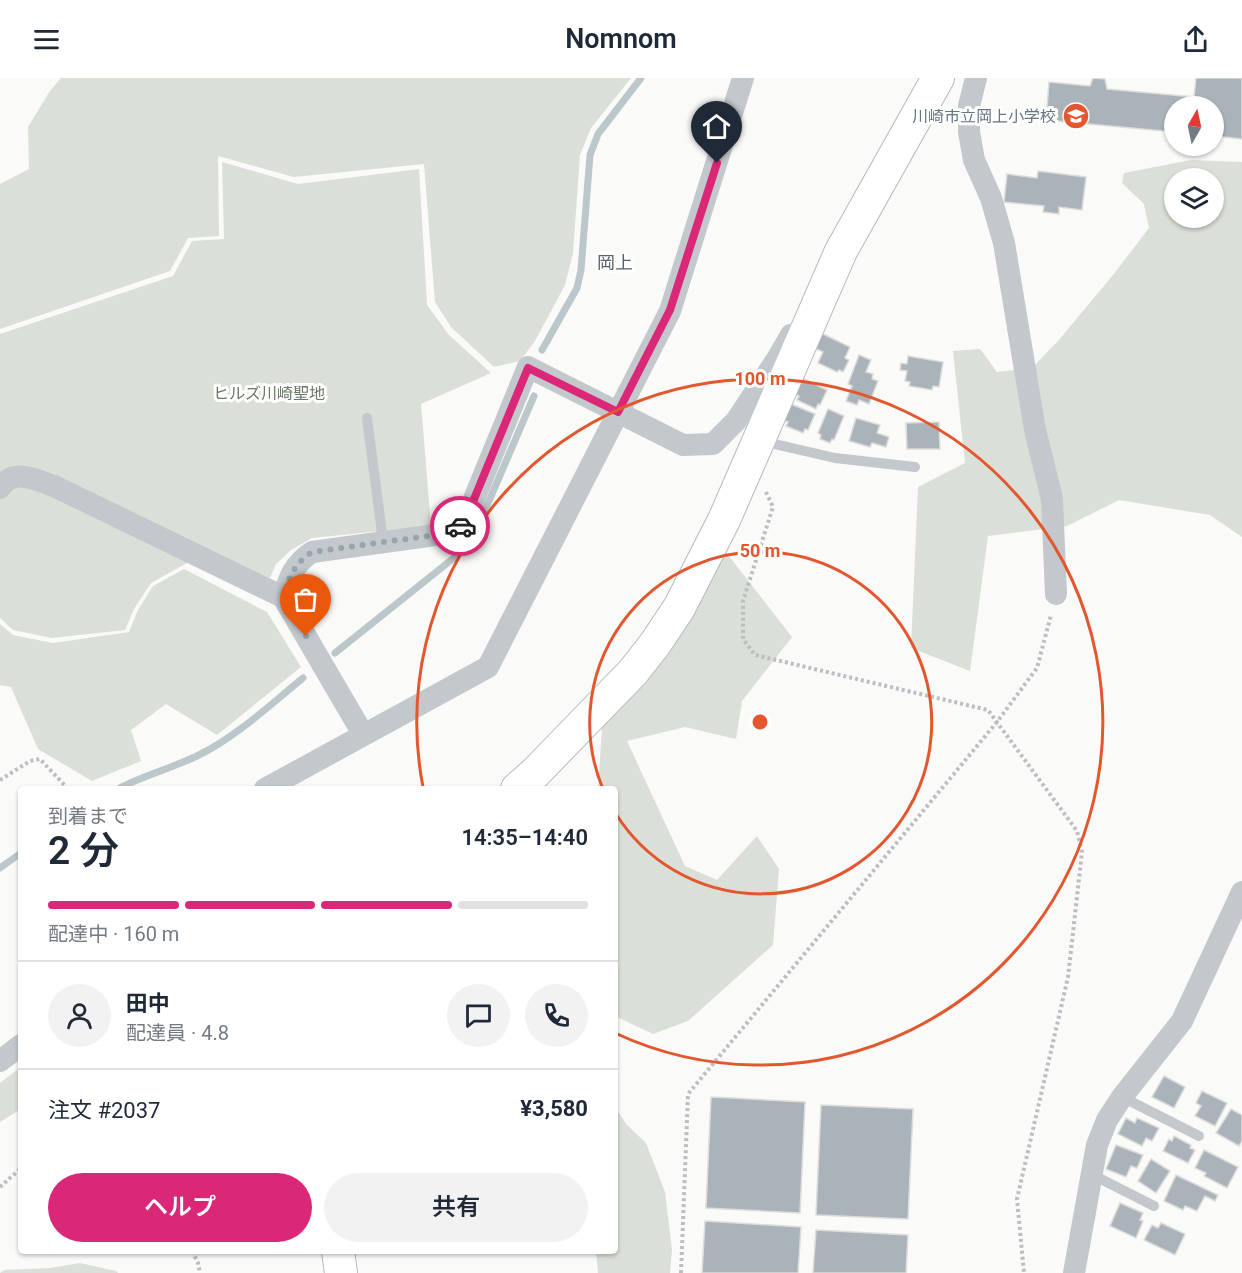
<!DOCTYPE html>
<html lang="ja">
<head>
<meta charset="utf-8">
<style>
  body { margin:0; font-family:Roboto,"Noto Sans JP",sans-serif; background:#f2f2f3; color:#1f2937; height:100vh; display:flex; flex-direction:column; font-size:22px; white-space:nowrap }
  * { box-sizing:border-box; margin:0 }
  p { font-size:20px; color:#747a83 }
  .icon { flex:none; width:33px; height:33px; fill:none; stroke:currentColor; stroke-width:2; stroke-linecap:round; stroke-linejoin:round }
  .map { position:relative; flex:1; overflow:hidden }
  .side { position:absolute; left:18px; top:708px; width:600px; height:468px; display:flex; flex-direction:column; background:#fff; border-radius:6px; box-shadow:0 2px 4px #0004 }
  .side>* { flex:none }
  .needle { width:39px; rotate:9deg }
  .controls { position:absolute; left:1164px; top:18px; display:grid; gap:12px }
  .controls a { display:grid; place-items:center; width:60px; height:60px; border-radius:50%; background:#fff; box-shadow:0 2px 4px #0004; font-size:30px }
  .pin { position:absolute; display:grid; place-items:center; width:51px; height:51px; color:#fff; margin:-62px -26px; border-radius:50% 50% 50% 0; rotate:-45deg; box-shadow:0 0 6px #0007 }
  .pin .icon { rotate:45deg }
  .courier { position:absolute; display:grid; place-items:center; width:60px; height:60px; margin:-30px; border:4px solid #db2777; border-radius:50%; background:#fff; color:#222; box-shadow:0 2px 8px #0007 }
  .head em { font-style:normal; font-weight:600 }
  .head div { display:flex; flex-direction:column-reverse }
  .head { display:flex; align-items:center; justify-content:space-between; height:102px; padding:0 30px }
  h1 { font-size:39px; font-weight:600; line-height:45px }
  .bar { display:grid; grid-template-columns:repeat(4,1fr); gap:9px 6px; align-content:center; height:72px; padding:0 30px }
  .bar i { height:8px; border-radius:4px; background:#e0e1e3 }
  .bar .active { background:#db2777 }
  .bar p { grid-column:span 4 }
  .line { display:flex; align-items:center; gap:15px; padding:0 30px; border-top:2px solid #e0e1e3 }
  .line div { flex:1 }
  .round { display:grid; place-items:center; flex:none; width:63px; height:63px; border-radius:32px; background:#f2f2f3 }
  .primary-button { display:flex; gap:12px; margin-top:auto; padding:12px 30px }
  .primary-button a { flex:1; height:69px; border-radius:36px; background:#db2777; color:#fff; font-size:24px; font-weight:600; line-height:69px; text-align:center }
  .primary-button a+a { background:#f2f2f3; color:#1f2937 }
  header { display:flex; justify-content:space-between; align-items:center; height:78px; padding:0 30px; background:#fff; font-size:27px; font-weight:600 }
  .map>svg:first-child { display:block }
  .green { fill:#dadfd7; fill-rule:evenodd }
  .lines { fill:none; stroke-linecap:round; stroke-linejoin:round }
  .stream { stroke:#bbc7cb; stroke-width:7 }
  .building { fill:#aab3b9; stroke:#dcdcda; stroke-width:1.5 }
  .secondary-casing { stroke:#b3babf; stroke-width:34 }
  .path { stroke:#bbbfc2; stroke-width:4; stroke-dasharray:3 3; stroke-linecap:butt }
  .lane { stroke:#c3c8cc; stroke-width:10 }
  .street { stroke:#c3c8cc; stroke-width:22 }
  .secondary { stroke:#fff; stroke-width:32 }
  .done { stroke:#99a4ac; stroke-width:6; stroke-dasharray:0 10.8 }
  .route { stroke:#db2777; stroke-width:8 }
  .ring { fill:none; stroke:#e4572e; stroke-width:3 }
  .labels { text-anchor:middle; stroke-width:6; stroke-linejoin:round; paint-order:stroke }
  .poi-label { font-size:16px; fill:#657683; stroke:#fff; text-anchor:end }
  .park-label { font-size:16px; fill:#687a64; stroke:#fff }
  .neighbourhood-label { font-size:18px; fill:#57646e; stroke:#fff }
  .centre { fill:#e4572e; stroke:#fff; stroke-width:3 }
  .ring-label { font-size:18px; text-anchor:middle; font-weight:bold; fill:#e4572e; stroke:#fff; stroke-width:6; stroke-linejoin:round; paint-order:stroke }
</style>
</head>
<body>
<header><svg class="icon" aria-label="menu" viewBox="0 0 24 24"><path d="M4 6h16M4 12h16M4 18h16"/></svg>Nomnom<svg class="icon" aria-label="share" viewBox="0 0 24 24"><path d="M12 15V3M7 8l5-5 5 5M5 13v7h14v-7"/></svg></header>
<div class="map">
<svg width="1242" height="1195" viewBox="0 0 1242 1195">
  <rect width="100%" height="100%" fill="#fafaf8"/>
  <g class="green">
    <path d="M61 0H631L591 50 580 77 573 175 565 207 535 263 520 283 494 289 451 249 435 224 424 86 294 99 218 78 219 158 188 160 170 193 0 251V106L29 91 28 49 50 13Z"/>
    <path d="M1191 82 1242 84V459L1210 437 1119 422 1067 448 988 458 970 593 911 570 918 409 965 385 953 273 980 271 997 294 1032 290 1058 263 1113 197 1149 150 1144 126 1122 105 1124 95ZM1174 100H1214V140H1174Z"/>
    <path d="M222 84 298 106 419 91 427 227 449 257 491 295 421 326 431 448 312 460 291 472 276 486 270 500 207 474 151 505 134 531 125 552 52 560 13 552 0 540V256L173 198 192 163 224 161Z"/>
    <path d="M707 450 792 559 742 623 736 661 685 649 627 663 685 788 717 802 757 758 779 791 773 867 688 943 653 956 615 938V711H598L603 635Z"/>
    <path d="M184 491 267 534 301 589 217 657 166 626 131 652 141 683 92 703 38 671 11 609 0 607V546L13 557 53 565 129 554 138 532 153 508Z"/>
    <path d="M21 989V1031L0 1044V1005Z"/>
    <path d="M615 1029 627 1047 646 1065 665 1114 672 1172 670 1195H598L596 1173H615Z"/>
    <path d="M80 1185 116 1193 118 1195H0L4 1192 50 1190Z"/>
  </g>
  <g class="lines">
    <g class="stream">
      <path d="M542 272 577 210 581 192 590 77 598 56 641 0"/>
      <path d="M335 575 460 475 474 458 534 318"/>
      <path d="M118 711C144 697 173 690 199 677 237 658 270 627 303 600"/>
      <path d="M0 790 21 775"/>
    </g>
  </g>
  <g class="building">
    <path d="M1093 0 1105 1 1107 11 1194 19 1196 0H1242V61L1214 58V28H1174V54L1046 42 1049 4 1090 8Z"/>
    <path d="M1038 93 1086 99 1082 132 1059 129V136L1043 134 1044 128 1004 124 1007 96 1037 100Z"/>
    <path d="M821 255 850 269 845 280 849 282 843 294 839 292 837 294 818 285 823 274 814 270Z"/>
    <path d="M859 277 871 282 866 294 873 296 872 301 878 303 869 326 859 322 857 327 846 323 852 308 848 306Z"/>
    <path d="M908 278 943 284 939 309 933 308 932 312 909 308 910 304 905 303 907 293 900 292 901 285 907 286Z"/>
    <path d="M802 300 827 312 820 327 818 326 816 331 797 322 799 318 795 316Z"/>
    <path d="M791 326 815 336 808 352 805 351 803 355 786 348 788 344 784 342Z"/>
    <path d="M828 331 844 338 834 362 832 361 830 365 820 361 821 357 818 355Z"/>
    <path d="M856 340 880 347 877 355 889 359 886 369 872 365 870 369 849 363Z"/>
    <path d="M939 344 940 371H907L906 345Z"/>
    <path d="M1164 998 1185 1009 1174 1030 1152 1019Z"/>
    <path d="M1202 1013 1227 1025 1215 1048 1195 1038 1201 1028 1196 1025Z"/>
    <path d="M711 1019 805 1024 800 1135 706 1130Z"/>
    <path d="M821 1027 913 1031 908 1141 816 1137Z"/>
    <path d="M1231 1031 1242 1037V1063L1239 1068 1216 1055Z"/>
    <path d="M1126 1040 1135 1045 1137 1040 1159 1050 1152 1063 1146 1060 1142 1068 1118 1056Z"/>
    <path d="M1174 1058 1191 1067 1190 1070 1195 1072 1188 1085 1163 1073 1169 1061 1172 1063Z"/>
    <path d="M1116 1067 1143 1077 1137 1090 1131 1088 1126 1099 1106 1091Z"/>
    <path d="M1204 1072 1238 1089 1227 1110 1204 1098 1206 1095 1195 1090Z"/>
    <path d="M1151 1081 1170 1093 1156 1115 1138 1103Z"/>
    <path d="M1176 1097 1218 1117 1215 1123 1205 1118 1197 1133 1185 1128 1183 1132 1164 1123Z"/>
    <path d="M1120 1125 1143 1135 1140 1142 1143 1143 1136 1160 1110 1148Z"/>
    <path d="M705 1143 801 1149 798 1195H702Z"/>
    <path d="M1161 1145 1185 1156 1175 1177 1144 1162 1152 1147 1158 1150Z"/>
    <path d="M816 1152 908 1157 906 1195H813Z"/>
  </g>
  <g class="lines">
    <defs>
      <g id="secondary">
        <path d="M517 711 536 694 633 594 655 566 679 530 724 442 841 173 938 0"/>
        <path d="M338 1173 341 1195"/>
      </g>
    </defs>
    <use href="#secondary" class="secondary-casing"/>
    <g class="path">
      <path d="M766 414 773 429 743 523V561L755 577 988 632 1077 753 1082 774 1068 899 1017 1121 1024 1195"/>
      <path d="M0 702 30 683 40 681 68 711"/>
      <path d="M0 1109 21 1090"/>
      <path d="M192 1173 198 1185 200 1195"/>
      <path d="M681 1195 688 1016 997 644 1037 590 1051 537"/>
    </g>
    <g class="lane">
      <path d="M367 340 383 463"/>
      <path d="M762 363 835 380 915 389"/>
      <path d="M1122 1019 1199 1058"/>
      <path d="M1091 1096 1154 1128"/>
    </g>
    <g class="street">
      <path d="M976 0 969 28V54L974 82 991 120 1004 165 1035 352 1052 421 1056 516"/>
      <path d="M0 410C13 389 36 402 56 409L283 519"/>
      <path d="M363 656 283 519C290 498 293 487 312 474L450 455 465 443 528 289 683 367 713 366 736 343 777 281 791 257"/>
      <path d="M265 711 488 589 670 233 743 0"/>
      <path d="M0 983 21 967"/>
      <path d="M1074 1195 1097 1067 1107 1042 1122 1019 1182 943 1242 814"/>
    </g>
    <use href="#secondary" class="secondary"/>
  </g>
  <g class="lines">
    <path class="done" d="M306 558 283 519C290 498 293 487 312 474L450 455 460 448"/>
    <path class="route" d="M460 448 465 443 528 290 618 334 670 232 717 85"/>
  </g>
  <g class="ring">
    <path d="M603 711A171 171 0 1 1 616 736"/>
    <path d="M423 709A343 343 0 1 1 615 955"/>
  </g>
  <defs>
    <symbol id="school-disc" viewBox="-11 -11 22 22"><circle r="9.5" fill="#e4572e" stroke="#fff"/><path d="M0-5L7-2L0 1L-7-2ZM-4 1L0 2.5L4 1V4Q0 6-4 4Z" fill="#fff"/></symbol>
  </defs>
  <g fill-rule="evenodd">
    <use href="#school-disc" x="1061" y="23" width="30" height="30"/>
  </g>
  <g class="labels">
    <g class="poi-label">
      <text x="1056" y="44">川崎市立岡上小学校</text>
    </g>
    <g class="park-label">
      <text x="269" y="321">ヒルズ川崎聖地</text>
    </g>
    <g class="neighbourhood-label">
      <text x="615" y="191">岡上</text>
    </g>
  </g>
  <circle cx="760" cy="644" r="9" class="centre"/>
  <g class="ring-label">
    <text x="760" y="307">100 m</text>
    <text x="760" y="479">50 m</text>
  </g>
</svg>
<div class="controls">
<a><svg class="needle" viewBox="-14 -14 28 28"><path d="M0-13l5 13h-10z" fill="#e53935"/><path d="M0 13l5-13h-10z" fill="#747a83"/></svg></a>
<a><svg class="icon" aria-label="layers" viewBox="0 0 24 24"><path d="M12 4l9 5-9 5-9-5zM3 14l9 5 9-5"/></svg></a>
</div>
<div class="pin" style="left:306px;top:558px;background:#ea580c"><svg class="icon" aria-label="bag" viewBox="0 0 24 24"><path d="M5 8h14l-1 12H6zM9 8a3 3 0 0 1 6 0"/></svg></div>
<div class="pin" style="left:717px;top:85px;background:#1f2937"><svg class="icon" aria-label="home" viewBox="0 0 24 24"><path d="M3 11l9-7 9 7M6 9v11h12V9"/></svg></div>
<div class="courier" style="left:460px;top:448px"><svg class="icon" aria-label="car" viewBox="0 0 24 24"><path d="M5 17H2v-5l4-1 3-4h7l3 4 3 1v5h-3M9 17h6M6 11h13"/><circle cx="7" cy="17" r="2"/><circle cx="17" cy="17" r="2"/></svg></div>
<section class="side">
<div class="head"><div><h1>2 分</h1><p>到着まで</p></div><em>14:35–14:40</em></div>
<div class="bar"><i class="active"></i><i class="active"></i><i class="active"></i><i></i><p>配達中 · 160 m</p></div>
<div class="line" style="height:108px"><a class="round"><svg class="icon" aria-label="person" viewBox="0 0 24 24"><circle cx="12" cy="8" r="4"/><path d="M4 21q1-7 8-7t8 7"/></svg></a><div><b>田中</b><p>配達員 · 4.8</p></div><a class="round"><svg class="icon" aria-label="chat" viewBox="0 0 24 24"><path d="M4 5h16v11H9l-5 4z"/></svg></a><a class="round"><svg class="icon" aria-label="phone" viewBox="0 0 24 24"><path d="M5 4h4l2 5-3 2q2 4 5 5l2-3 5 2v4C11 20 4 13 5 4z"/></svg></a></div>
<div class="line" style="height:78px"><div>注文 #2037</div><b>¥3,580</b></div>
<div class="primary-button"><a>ヘルプ</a><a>共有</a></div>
</section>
</div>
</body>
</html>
